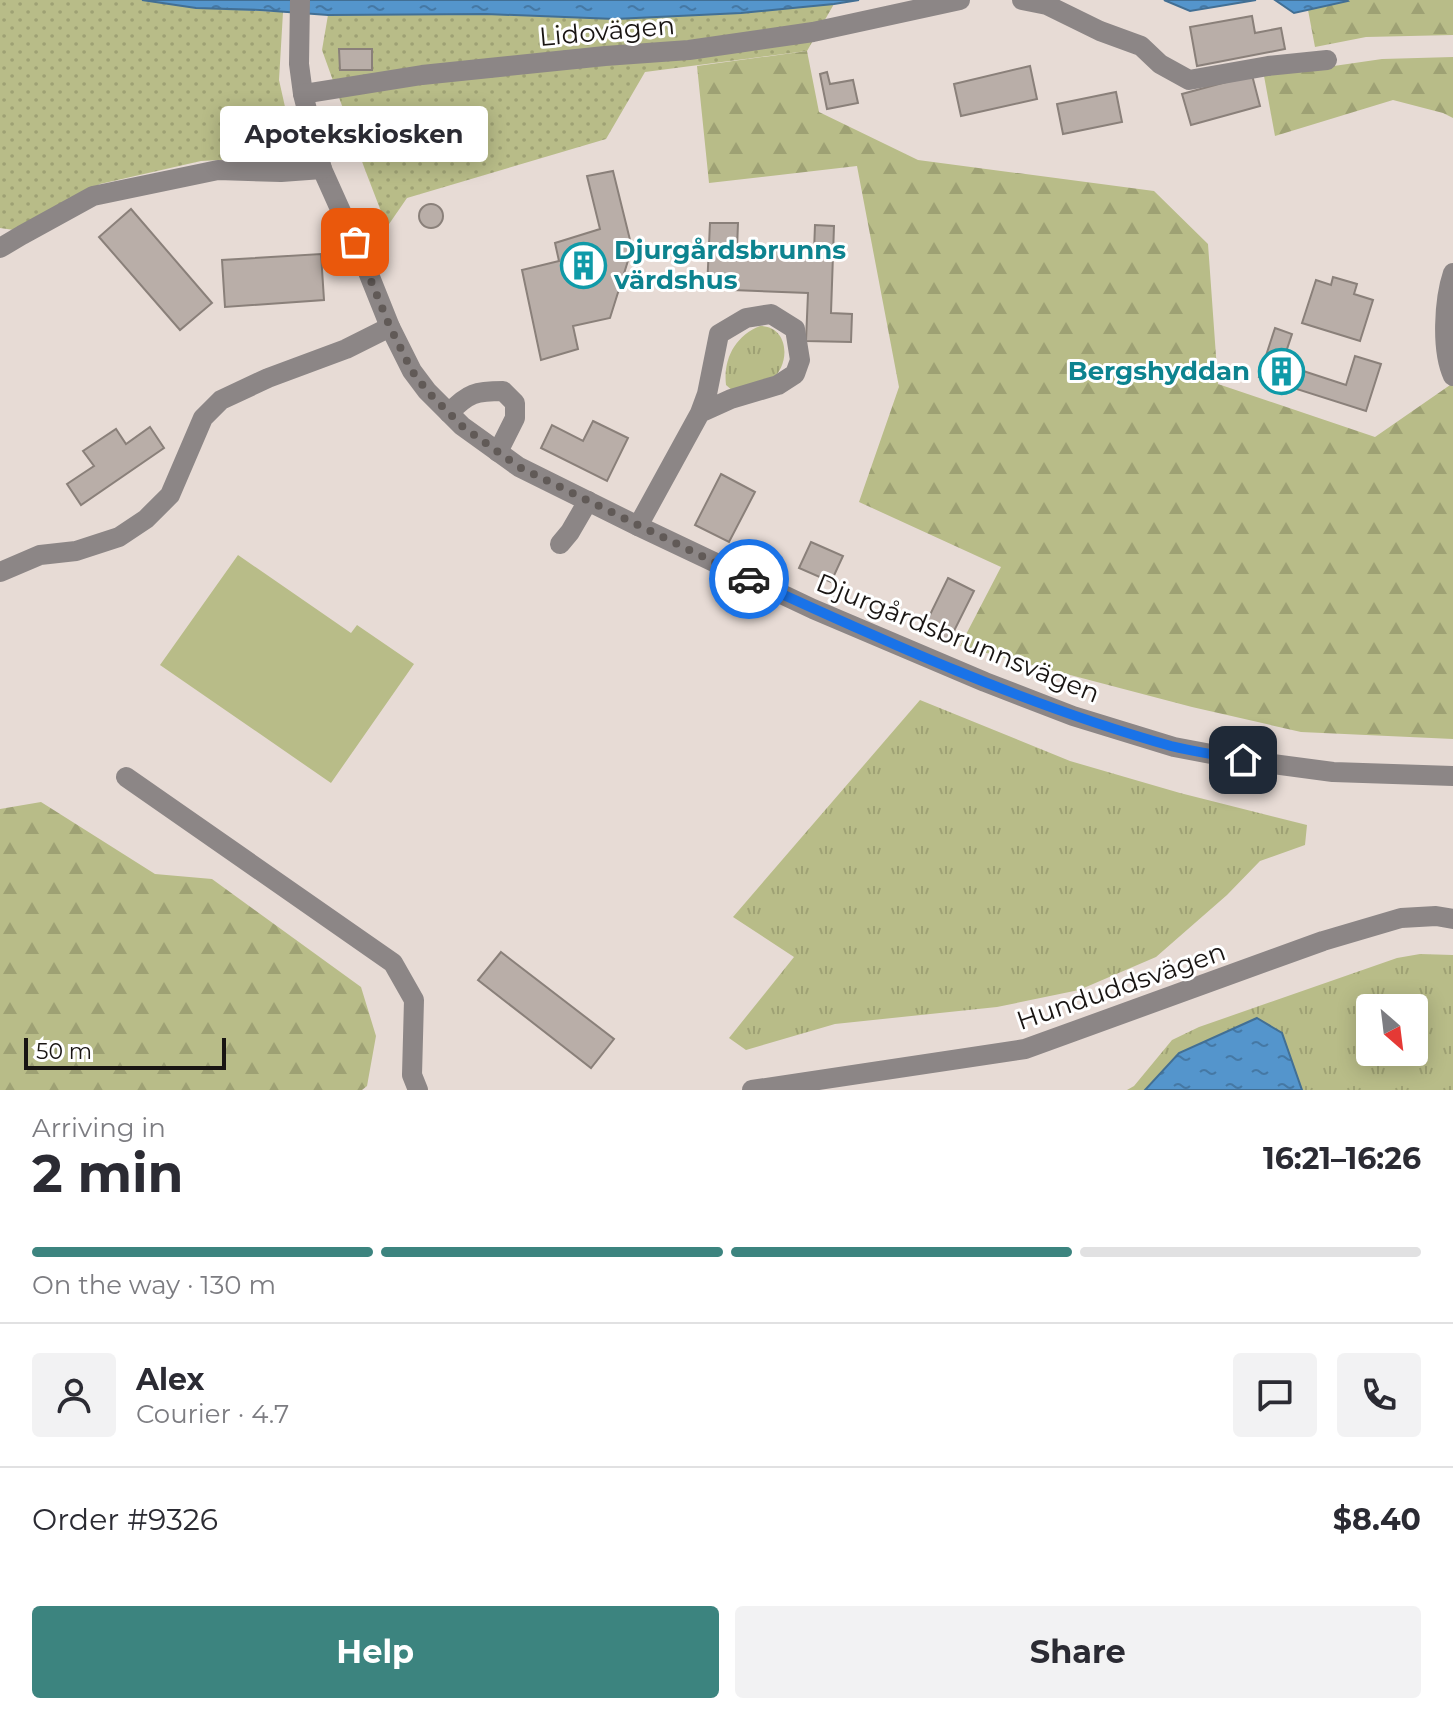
<!DOCTYPE html>
<html lang="en">
<head>
<meta charset="utf-8">
<style>
  body { margin:0; font-family:Montserrat,sans-serif; background:#f2f2f3; color:#2b2b33; height:100vh; display:flex; flex-direction:column; font-size:30px; white-space:nowrap }
  * { box-sizing:border-box; margin:0 }
  p { font-size:26px; color:#7c7c81 }
  .icon { flex:none; width:44px; height:44px; fill:none; stroke:currentColor; stroke-width:2; stroke-linecap:round; stroke-linejoin:round }
  .map { position:relative; height:1090px; overflow:hidden }
  .drawer { display:flex; flex-direction:column; background:#fff; flex:1 }
  .drawer>* { flex:none }
  .needle { width:52px; rotate:152deg }
  .buttons { position:absolute; left:1356px; top:994px; display:grid; gap:16px }
  .buttons a { display:grid; place-items:center; width:72px; height:72px; border-radius:8px; background:#fff; box-shadow:0 4px 20px #0003; font-size:40px }
  .scale { position:absolute; left:24px; bottom:20px; width:202px; box-sizing:border-box; padding-left:8px; border:4px solid #191513; border-top:0; font-size:22px; line-height:28px; white-space:nowrap; color:#191513; -webkit-text-stroke:6px #fff; paint-order:stroke }
  .pin { position:absolute; display:grid; place-items:center; width:68px; height:68px; color:#fff; margin:-34px; border-radius:16px; box-shadow:0 4px 12px #0006 }
  .courier { position:absolute; display:grid; place-items:center; width:80px; height:80px; margin:-40px; border:6px solid #1a73e8; border-radius:50%; background:#fff; color:#222; box-shadow:0 2px 10px #0007 }
  .bubble { position:absolute; height:56px; border-radius:8px; background:#fff; box-shadow:0 4px 20px #0003; font-size:26px; font-weight:700; line-height:56px; text-align:center }
  .summary em { font-style:normal; font-weight:700 }
  .summary div { display:flex; flex-direction:column-reverse }
  .summary { display:flex; align-items:center; justify-content:space-between; height:136px; padding:0 32px }
  h1 { font-size:52px; font-weight:700; line-height:60px }
  .bar { display:grid; grid-template-columns:repeat(4,1fr); gap:12px 8px; align-content:center; height:96px; padding:0 32px }
  .bar i { height:10px; border-radius:6px; background:#e1e1e2 }
  .bar .current { background:#3c847f }
  .bar p { grid-column:span 4 }
  .line { display:flex; align-items:center; gap:20px; padding:0 32px; border-top:2px solid #e1e1e2 }
  .line div { flex:1 }
  .round { display:grid; place-items:center; flex:none; width:84px; height:84px; border-radius:8px; background:#f2f2f3 }
  .primary-button { display:flex; gap:16px; margin-top:auto; padding:16px 32px }
  .primary-button a { flex:1; height:92px; border-radius:8px; background:#3c847f; color:#fff; font-size:32px; font-weight:700; line-height:92px; text-align:center }
  .primary-button a+a { background:#f2f2f3; color:#2b2b33 }
  .map>svg:first-child { display:block }
  .grass { fill:url(#grass-tufts); fill-rule:evenodd }
  .forest { fill:url(#forest-firs) }
  .park { fill:url(#park-dots) }
  .pitch { fill:#b8bc88 }
  .water { fill:url(#water-ripples); stroke:#426f94; stroke-width:2 }
  .building { fill:#b9aea8; stroke:#8a807a; stroke-width:2 }
  .lines { fill:none; stroke-linecap:round; stroke-linejoin:round }
  .minor { stroke:#8c8686; stroke-width:20 }
  .done { stroke:#615a57; stroke-width:8; stroke-dasharray:0 14.4 }
  .route { stroke:#1a73e8; stroke-width:10 }
  .labels { text-anchor:middle; stroke-width:6; stroke-linejoin:round; paint-order:stroke }
  .street-label { font-size:26px; fill:#191513; stroke:#fff }
  .culture-label { font-size:26px; font-weight:bold; fill:#0d838f; stroke:#fff; text-anchor:start }
</style>
</head>
<body>
<div class="map">
<svg width="1453" height="1090" viewBox="0 0 1453 1090">
  <defs>
    <pattern id="grass-tufts" width="24" height="20" patternUnits="userSpaceOnUse" patternTransform="scale(2)"><rect width="24" height="20" fill="#b8bc88"/><path d="M3 7l-1-3M5 7V3M7 7l1-3M15 17l-1-3M17 17v-4M19 17l1-3" fill="none" stroke="#9ea174"/></pattern>
    <pattern id="forest-firs" width="22" height="20" patternUnits="userSpaceOnUse" patternTransform="scale(2)"><rect width="22" height="20" fill="#b8bc88"/><path d="M5 1l3.5 6h-7zM16 11l3.5 6h-7z" fill="#9ea174"/></pattern>
    <pattern id="park-dots" width="8" height="8" patternUnits="userSpaceOnUse" patternTransform="scale(2)"><rect width="8" height="8" fill="#b8bc88"/><path d="M2 2h.1M6 6h.1" fill="none" stroke="#9ea174" stroke-width="1.8" stroke-linecap="round"/></pattern>
    <pattern id="water-ripples" width="26" height="14" patternUnits="userSpaceOnUse" patternTransform="scale(2)"><rect width="26" height="14" fill="#5495cc"/><path d="M2 4q2-2 4 0t4 0M15 11q2-2 4 0t4 0" fill="none" stroke="#4578a4"/></pattern>
  </defs>
  <rect width="100%" height="100%" fill="#e7dbd5"/>
  <g class="grass">
    <path d="M760 326C791 327 790 367 771 380 764 385 742 388 733 391L726 385C723 359 735 336 760 326Z"/>
    <path d="M920 700 1070 761 1180 793 1307 825 1305 845 1260 861 1227 895 1156 957 1079 990 997 1007 835 1024 746 1050 729 1038 794 957 733 917Z"/>
    <path d="M1420 954 1453 955V1090H1127L1134 1086 1172 1040 1199 1027 1397 958ZM1370 1008H1414V1052H1370Z"/>
  </g>
  <g class="forest">
    <path d="M1347 0H1453V35L1366 37 1315 47 1308 10Z"/>
    <path d="M807 51 819 112 918 160 1154 191 1208 244 1218 384 1375 437 1453 383V739L1301 732 1192 707 960 646 1001 567 859 502 899 387 857 166 709 183 697 66Z"/>
    <path d="M1453 57V118L1443 113 1393 100 1275 136 1264 76 1382 59Z"/>
    <path d="M41 802 155 874 212 879 361 987 376 1036 367 1086 362 1090H0V809Z"/>
  </g>
  <g class="park">
    <path d="M0 0H142L196 8 283 12 279 80 296 156 201 161 100 184 14 230 0 228Z"/>
    <path d="M834 4 807 51 645 72 606 139 407 198 387 227 364 167 322 50 328 15 486 14 615 19 741 13Z"/>
  </g>
  <path class="pitch" d="M238 555 351 633 357 625 414 664 331 783 160 665Z"/>
  <g class="water">
    <path d="M142 0H859L834 4 741 13 615 19 486 14 328 15 260 10 196 8Z"/>
    <path d="M1164 0H1256L1190 11Z"/>
    <path d="M1275 0H1347L1348 1 1294 13Z"/>
    <path d="M1257 1018 1282 1033 1302 1090H1145L1179 1053Z"/>
  </g>
  <g class="building">
    <path d="M1252 16 1255 33 1281 28 1285 49 1197 66 1190 27Z"/>
    <path d="M339 49H372V70H340Z"/>
    <path d="M1030 66 1037 99 961 116 954 84Z"/>
    <path d="M827 72 830 84 853 80 858 103 827 109 820 74Z"/>
    <path d="M1252 75 1260 106 1191 125 1182 94Z"/>
    <path d="M1116 92 1122 122 1063 134 1057 104Z"/>
    <path d="M613 171 632 248 610 318 573 326 578 349 541 360 522 270 559 261 555 243 600 229 587 176Z"/>
    <circle cx="431" cy="216" r="12"/>
    <path d="M131 209 212 303 180 330 99 237Z"/>
    <path d="M710 223H738L737 249 814 252 815 225 834 226 831 313 852 314 851 342 806 341 808 293 707 289Z"/>
    <path d="M321 254 324 300 225 307 222 260Z"/>
    <path d="M1333 277 1357 284 1354 294 1373 300 1360 341 1302 323 1316 280 1331 285Z"/>
    <path d="M1275 328 1292 334 1282 364 1346 385 1355 356 1381 364 1366 411 1259 377Z"/>
    <path d="M593 421 628 438 607 481 541 448 552 425 583 441Z"/>
    <path d="M150 427 164 448 81 505 67 484 94 466 83 451 116 429 126 444Z"/>
    <path d="M721 474 755 492 729 542 695 525Z"/>
    <path d="M811 542 843 556 831 582 799 568Z"/>
    <path d="M948 578 974 591 949 641 923 629Z"/>
    <path d="M501 952 614 1039 591 1068 478 980Z"/>
  </g>
  <g class="lines">
    <g class="minor">
      <path d="M300 0 299 64 303 94 322 169 366 267 390 327 412 371 427 391 462 426 519 467 638 526 813 609 985 682 1073 716 1174 747 1243 760 1333 772 1453 776"/>
      <path d="M1022 0 1047 5 1100 31 1141 46 1160 64 1189 80 1268 66 1327 60"/>
      <path d="M303 94 422 75 605 56 689 50 813 32 960 0"/>
      <path d="M0 248 22 235 93 196 218 170 281 172 322 169"/>
      <path d="M1453 273C1444 300 1441 350 1453 376"/>
      <path d="M449 413C468 393 476 391 503 391L515 403V418L498 452"/>
      <path d="M638 526 700 413 731 399 778 385 795 374 800 360 795 329 771 314 746 318 719 334 707 394 700 413"/>
      <path d="M560 544 570 532 588 501"/>
      <path d="M0 572 40 555 76 551 119 537 146 519 170 495 203 418 221 400 268 378 346 349 390 327"/>
      <path d="M126 777 393 963 414 1000 412 1075 418 1090"/>
      <path d="M752 1090 1025 1049 1323 941 1401 918 1436 916 1453 919"/>
    </g>
  </g>
  <g class="lines">
    <path class="done" d="M355 242 390 327 412 371 427 391 462 426 519 467 749 579"/>
    <path class="route" d="M749 579C886 642 1025 705 1171 746 1195 752 1219 755 1243 760"/>
  </g>
  <defs>
    <symbol id="building-ring" viewBox="-11 -11 22 22"><circle r="9.5" fill="#fff" stroke="#0f9aa8" stroke-width="1.5"/><path d="M-4-6H4V6H1V3H-1V6H-4ZM-2.5-4.3h1.7v1.8h-1.7ZM.8-4.3h1.7v1.8H.8ZM-2.5-1h1.7V.8h-1.7ZM.8-1h1.7V.8H.8Z" fill="#0f9aa8"/></symbol>
  </defs>
  <g fill-rule="evenodd">
    <use href="#building-ring" x="558" y="240" width="51" height="51"/>
    <use href="#building-ring" x="1256" y="346" width="51" height="51"/>
  </g>
  <g class="labels">
    <g class="street-label">
      <text transform="translate(607 31) rotate(-5)" y="9">Lidovägen</text>
      <text transform="translate(958 638) rotate(22)" y="9">Djurgårdsbrunnsvägen</text>
      <text transform="translate(1121 986) rotate(-19)" y="9">Hunduddsvägen</text>
    </g>
    <g class="culture-label">
      <text x="614" y="259">Djurgårdsbrunns<tspan x="614" dy="30">värdshus</tspan></text>
      <text x="1250" y="380" text-anchor="end">Bergshyddan</text>
    </g>
  </g>
</svg>
<div class="buttons">
<a><svg class="needle" viewBox="-14 -14 28 28"><path d="M0-13l5 13h-10z" fill="#e53935"/><path d="M0 13l5-13h-10z" fill="#7c7c81"/></svg></a>
</div>
<div class="scale">50 m</div>
<div class="pin" style="left:355px;top:242px;background:#ea580c"><svg class="icon" aria-label="bag" viewBox="0 0 24 24"><path d="M5 8h14l-1 12H6zM9 8a3 3 0 0 1 6 0"/></svg></div>
<div class="pin" style="left:1243px;top:760px;background:#1f2937"><svg class="icon" aria-label="home" viewBox="0 0 24 24"><path d="M3 11l9-7 9 7M6 9v11h12V9"/></svg></div>
<div class="courier" style="left:749px;top:579px"><svg class="icon" aria-label="car" viewBox="0 0 24 24"><path d="M5 17H2v-5l4-1 3-4h7l3 4 3 1v5h-3M9 17h6M6 11h13"/><circle cx="7" cy="17" r="2"/><circle cx="17" cy="17" r="2"/></svg></div>
<div class="bubble" style="left:220px;top:106px;width:268px">Apotekskiosken</div>
</div>
<section class="drawer">
<div class="summary"><div><h1>2 min</h1><p>Arriving in</p></div><em>16:21–16:26</em></div>
<div class="bar"><i class="current"></i><i class="current"></i><i class="current"></i><i></i><p>On the way · 130 m</p></div>
<div class="line" style="height:144px"><a class="round"><svg class="icon" aria-label="person" viewBox="0 0 24 24"><circle cx="12" cy="8" r="4"/><path d="M4 21q1-7 8-7t8 7"/></svg></a><div><b>Alex</b><p>Courier · 4.7</p></div><a class="round"><svg class="icon" aria-label="chat" viewBox="0 0 24 24"><path d="M4 5h16v11H9l-5 4z"/></svg></a><a class="round"><svg class="icon" aria-label="phone" viewBox="0 0 24 24"><path d="M5 4h4l2 5-3 2q2 4 5 5l2-3 5 2v4C11 20 4 13 5 4z"/></svg></a></div>
<div class="line" style="height:104px"><div>Order #9326</div><b>$8.40</b></div>
<div class="primary-button"><a>Help</a><a>Share</a></div>
</section>
</body>
</html>
